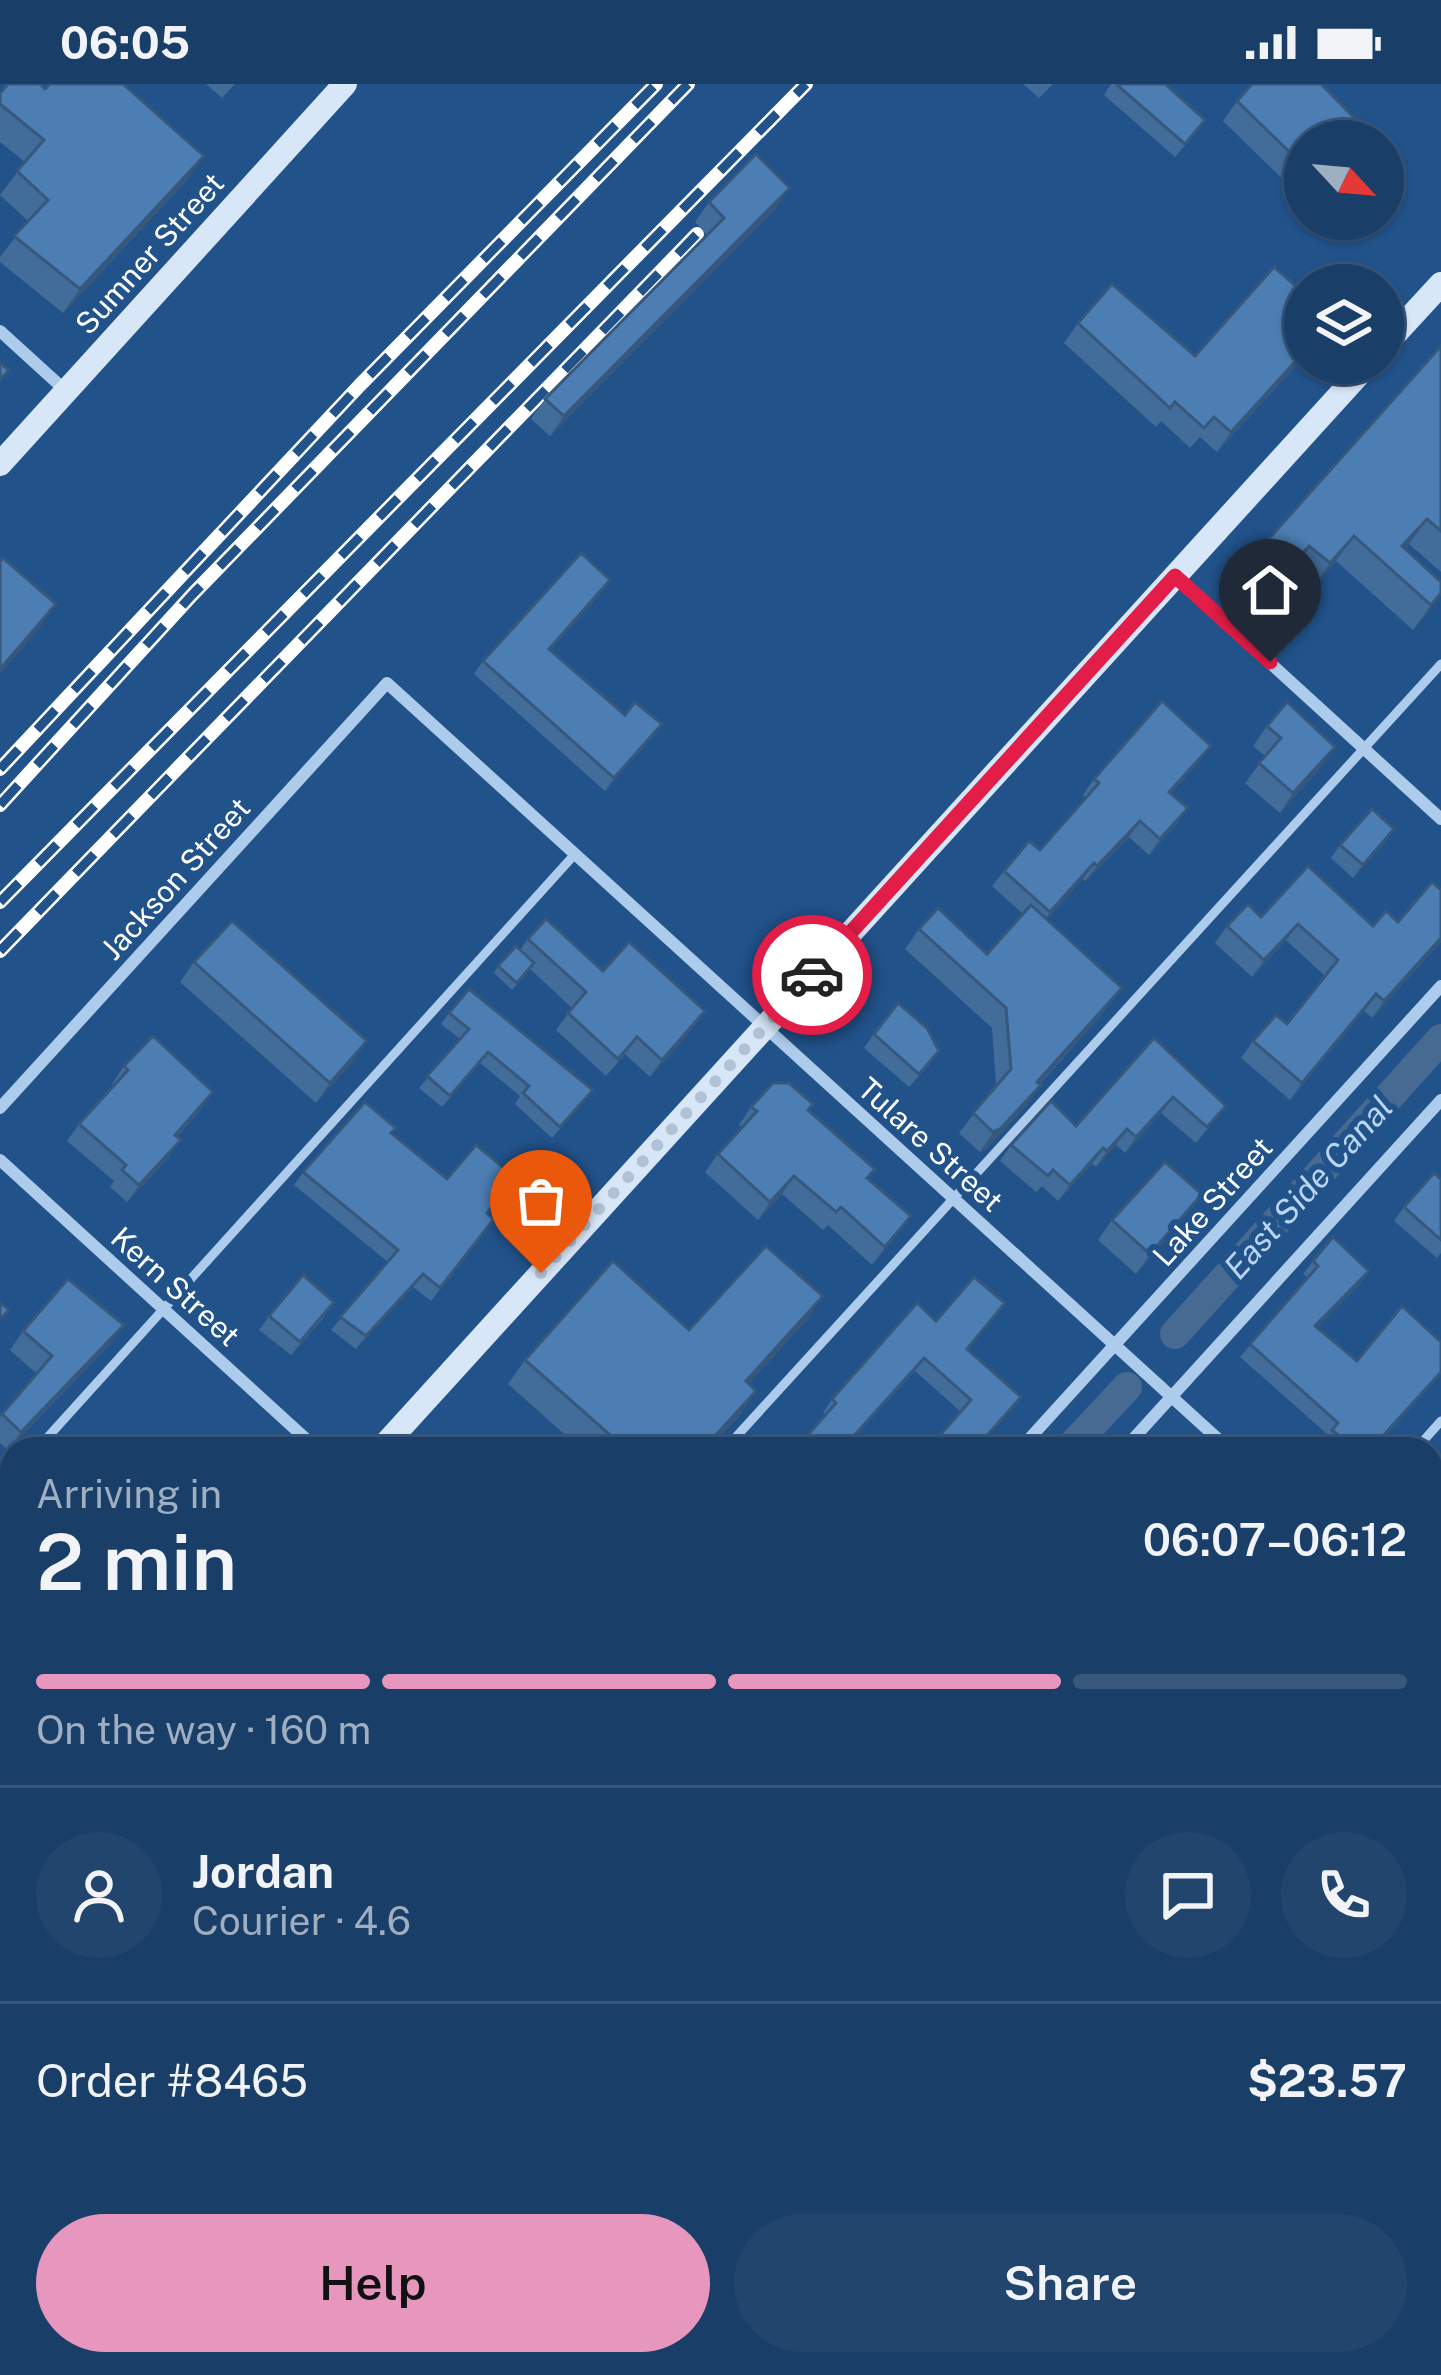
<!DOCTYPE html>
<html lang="en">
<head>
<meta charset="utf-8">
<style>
  body { margin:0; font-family:"Public Sans",sans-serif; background:#22456e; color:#f1f3f6; height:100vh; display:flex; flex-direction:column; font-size:45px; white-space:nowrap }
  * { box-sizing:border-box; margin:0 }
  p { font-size:39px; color:#9faec0 }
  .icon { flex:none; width:66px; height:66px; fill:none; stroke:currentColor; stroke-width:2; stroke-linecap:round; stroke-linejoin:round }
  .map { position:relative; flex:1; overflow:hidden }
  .sheet { position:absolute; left:0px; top:1353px; width:1443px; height:939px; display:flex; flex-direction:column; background:#193e68; border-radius:36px 36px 0 0; box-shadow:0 3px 9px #0004,0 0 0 3px #37577c }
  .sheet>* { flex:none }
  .needle { width:78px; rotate:116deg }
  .controls { position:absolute; left:1284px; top:36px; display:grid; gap:24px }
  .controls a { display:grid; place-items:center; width:120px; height:120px; border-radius:50%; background:#193e68; box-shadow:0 3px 9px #0004,0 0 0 3px #37577c; font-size:60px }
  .pin { position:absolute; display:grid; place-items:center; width:102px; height:102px; color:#fff; margin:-123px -51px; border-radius:50% 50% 50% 0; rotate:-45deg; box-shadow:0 0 12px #0007 }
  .pin .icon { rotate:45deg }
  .courier { position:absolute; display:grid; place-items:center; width:120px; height:120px; margin:-60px; border:9px solid #e11d48; border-radius:50%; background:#fff; color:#222; box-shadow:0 3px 15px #0007 }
  .summary em { font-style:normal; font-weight:600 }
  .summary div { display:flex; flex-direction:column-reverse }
  .summary { display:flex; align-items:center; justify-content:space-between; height:204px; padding:0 36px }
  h1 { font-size:78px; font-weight:600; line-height:90px }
  .bar { display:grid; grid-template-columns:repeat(4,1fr); gap:18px 12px; align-content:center; height:144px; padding:0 36px }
  .bar i { height:15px; border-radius:9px; background:#37577c }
  .bar .active { background:#e797bd }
  .bar p { grid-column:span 4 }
  .line { display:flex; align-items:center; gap:30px; padding:0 36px; border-top:3px solid #37577c }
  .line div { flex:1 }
  .round { display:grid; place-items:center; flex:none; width:126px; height:126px; border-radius:63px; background:#22456e }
  .action { display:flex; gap:24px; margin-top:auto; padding:24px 36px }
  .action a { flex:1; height:138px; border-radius:72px; background:#e797bd; color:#111; font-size:48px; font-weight:600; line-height:138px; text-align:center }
  .action a+a { background:#22456e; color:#f1f3f6 }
  .status { display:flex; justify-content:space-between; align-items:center; height:84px; padding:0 60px; background:#193e68; direction:ltr }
  .status svg { height:33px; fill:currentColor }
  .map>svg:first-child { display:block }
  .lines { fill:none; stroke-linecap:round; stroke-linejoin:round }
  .canal { stroke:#476a92; stroke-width:30 }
  .lane { stroke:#adcbeb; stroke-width:9 }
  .street { stroke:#adcbeb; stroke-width:12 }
  .secondary { stroke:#d8e7f8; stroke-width:24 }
  .rail-casing { stroke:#fff; stroke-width:14 }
  .rail { stroke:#21528a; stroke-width:9; stroke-dasharray:27; stroke-linecap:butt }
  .wall { fill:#426c9a }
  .shaded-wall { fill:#36587d }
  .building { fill:#4d7eb3; stroke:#36587d; stroke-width:3 }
  .done { stroke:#b1c2d6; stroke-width:12; stroke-dasharray:0 21.6 }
  .route { stroke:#e11d48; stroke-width:15 }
  .labels { text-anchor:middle; stroke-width:12; stroke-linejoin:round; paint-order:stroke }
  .street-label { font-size:30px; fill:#fff; stroke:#21528a }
  .water-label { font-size:33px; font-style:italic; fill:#b9d5f2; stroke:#21528a }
</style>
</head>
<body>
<div class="status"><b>06:05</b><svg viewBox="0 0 49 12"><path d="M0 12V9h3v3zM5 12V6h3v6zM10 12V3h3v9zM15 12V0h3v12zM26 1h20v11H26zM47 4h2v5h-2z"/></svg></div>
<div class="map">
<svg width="1441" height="2291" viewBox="0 0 1441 2291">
  <rect width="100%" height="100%" fill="#21528a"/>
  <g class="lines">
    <g class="canal">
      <path d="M1175 1250 1441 955"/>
      <path d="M1069 1365 1127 1303"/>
    </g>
    <g class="lane">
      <path d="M37 1365 575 770"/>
      <path d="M725 1365 1441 580"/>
      <path d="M1416 1365 1441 1337"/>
      <path d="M0 1405 12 1392"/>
      <path d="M1431 2110 1441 2099"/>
      <path d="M0 2163 8 2154 12 2158"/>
      <path d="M149 2280 162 2291"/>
      <path d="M1267 2291 1277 2280"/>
    </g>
    <g class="street">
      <path d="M0 247 66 307"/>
      <path d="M1176 493 1441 735"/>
      <path d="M0 1024 387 599 1229 1365"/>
      <path d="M0 1076 317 1365"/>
      <path d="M1020 1365 1441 902"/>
      <path d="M1124 1365 1441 1016"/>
      <path d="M1431 1549 1441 1558"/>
      <path d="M1332 2280 1344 2291"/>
      <path d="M242 2291 252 2280"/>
    </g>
    <g class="secondary">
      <path d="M1383 263 1441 200"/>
      <path d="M0 380 345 0"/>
      <path d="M381 1365 1369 279"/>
      <path d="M1431 1738 1441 1727"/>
      <path d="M0 1783 12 1770"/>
      <path d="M0 1905 12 1916"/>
      <path d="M420 2280 432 2291"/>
      <path d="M925 2291 935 2280"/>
    </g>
    <defs>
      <g id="rail">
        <path d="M0 685 360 301 656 0"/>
        <path d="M0 721 192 511 688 0"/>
        <path d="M0 818 806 0"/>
        <path d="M0 867 697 150"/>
      </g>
    </defs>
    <use href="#rail" class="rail-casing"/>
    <use href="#rail" class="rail"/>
  </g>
  <g class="wall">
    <path d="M206 0H235L222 14Z"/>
    <path d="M1023 0H1053L1039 14Z"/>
    <path d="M1111 0H1165L1196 49 1175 73 1104 11Z"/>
    <path d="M45 5 187 96 63 229 0 178V173L28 137 0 111 25 78 0 58V9Z"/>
    <path d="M1237 17 1305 57V117L1223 37Z"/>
    <path d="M709 118 776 124 550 352 531 335 545 315 707 151 695 138Z"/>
    <path d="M1305 210V272L1217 368 1200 353 1190 364 1161 337 1156 343 1064 259 1078 239 1195 272Z"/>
    <path d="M1441 262V488L1409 460 1405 465 1441 498 1428 528 1413 546 1336 477 1312 504 1292 487 1275 507 1249 484 1266 458Z"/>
    <path d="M601 509 550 566 625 631 662 640 652 654 605 707 474 590 483 577Z"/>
    <path d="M1267 642 1321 683 1280 729 1245 699 1265 672 1253 662Z"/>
    <path d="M1200 677 1171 709 1177 740 1149 771 1129 753 1085 797 1083 795 1047 835 1122 904 1108 923 1040 1000 1027 1021 986 1065 980 1068 959 1049 996 1001 992 944 905 865 919 845 987 870 1023 830 992 802 1004 787 1040 766 1086 714 1083 711 1094 695Z"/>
    <path d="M1394 745 1353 794 1331 774 1340 761Z"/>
    <path d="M1441 806V858L1372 934 1364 927 1290 1016 1241 974 1253 957 1287 940 1325 892 1286 856 1252 893 1215 859 1227 842 1261 833 1373 842 1398 838Z"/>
    <path d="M528 855 603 887 693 944 650 993 625 970 606 992 556 946 572 924 530 885 512 906 494 889 498 882 520 866Z"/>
    <path d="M194 878 353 977 316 1019 180 898Z"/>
    <path d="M449 929 593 1006 552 1054 515 1020 520 1012 480 979 442 1023 419 1004 460 955 441 940Z"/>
    <path d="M874 950 930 980 909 1003 864 964Z"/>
    <path d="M1154 954 1226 1022 1196 1059 1161 1029 1125 1069 1116 1061 1096 1083 1092 1080 1058 1117 1042 1102 1036 1108 1000 1077 1011 1061 1076 1042Z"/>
    <path d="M124 982 213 1008 201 1025 177 1053 169 1073 127 1118 110 1103 114 1097 67 1057 79 1040 114 1001 112 1000Z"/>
    <path d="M813 1020 809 1027 875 1085 868 1095 911 1132 872 1181 828 1141 823 1146 782 1110 758 1136 705 1088 718 1070 742 1043 739 1041 751 1023Z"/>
    <path d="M392 1050 494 1135 431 1217 413 1203 356 1265 331 1246 388 1178 294 1101 303 1088Z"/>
    <path d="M1441 1095V1169L1437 1174 1394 1137 1404 1123Z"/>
    <path d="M1202 1110 1188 1130 1136 1190 1098 1156 1112 1136Z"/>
    <path d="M1313 1177 1360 1200 1317 1243 1374 1365H1330L1323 1359 1328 1351 1240 1273 1308 1194 1303 1190Z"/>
    <path d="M1005 1219 968 1266 1021 1313 977 1365H928L961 1328 915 1287 853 1355 864 1365H796L826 1331 823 1329 832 1315 936 1237Z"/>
    <path d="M269 1232H325L291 1271 259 1246Z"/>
    <path d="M806 1237 748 1300 739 1332 708 1365H581L508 1300 525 1276 689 1246Z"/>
    <path d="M23 1247 111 1259 8 1366 0 1359V1333L37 1290 10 1266Z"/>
    <path d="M1441 1816V1835L1433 1828Z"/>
    <path d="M1431 1897 1441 1906V1999L1431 1990Z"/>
    <path d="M1441 2006V2083L1431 2073V2017Z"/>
    <path d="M1441 2127V2161L1431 2154V2140Z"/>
    <path d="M1441 2264V2291H1428L1424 2287Z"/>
    <path d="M499 2280H807L820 2291H511Z"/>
  </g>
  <g class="shaded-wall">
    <path d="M204 72 187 96 63 229 80 205Z"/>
    <path d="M790 104 776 124 550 352 564 332Z"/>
    <path d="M1305 267V272L1217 368 1231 348Z"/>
    <path d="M1427 435 1409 460 1385 487 1402 462Z"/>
    <path d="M1354 452 1336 477 1312 504 1330 479Z"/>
    <path d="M1309 462 1292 487 1275 507 1293 481Z"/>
    <path d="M610 496 601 509 539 578 549 565Z"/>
    <path d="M1441 510 1428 528 1413 546 1431 521Z"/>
    <path d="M56 520 38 546 0 590V585Z"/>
    <path d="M662 640 652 654 605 707 614 694Z"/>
    <path d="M1211 662 1200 677 1158 723 1169 708Z"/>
    <path d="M1335 663 1321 683 1280 729 1293 709Z"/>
    <path d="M1188 724 1177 740 1149 771 1160 755Z"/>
    <path d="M1140 737 1129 753 1085 797 1097 782Z"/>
    <path d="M1394 745 1385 759 1353 794 1363 781Z"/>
    <path d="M1094 779 1083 795 1039 844 1050 828Z"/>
    <path d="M1298 840 1286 856 1252 893 1264 876Z"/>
    <path d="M1441 854V858L1372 934 1384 917Z"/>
    <path d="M1122 904 1108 923 1023 1018 1037 998Z"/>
    <path d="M1376 910 1364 927 1290 1016 1302 999Z"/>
    <path d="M705 927 693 944 650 993 662 976Z"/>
    <path d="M367 957 353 977 316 1019 330 999Z"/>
    <path d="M1041 1001 1027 1021 986 1065 980 1068 993 1048Z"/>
    <path d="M213 1008 201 1025 163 1068 175 1051Z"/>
    <path d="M1173 1013 1161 1029 1125 1069 1136 1053Z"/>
    <path d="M1127 1045 1116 1061 1096 1083 1107 1067Z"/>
    <path d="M181 1056 169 1073 127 1118 139 1101Z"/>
    <path d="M1103 1064 1092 1080 1058 1117 1070 1101Z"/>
    <path d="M794 1092 782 1110 758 1136 770 1118Z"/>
    <path d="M1202 1110 1188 1130 1136 1190 1150 1170Z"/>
    <path d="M911 1132 898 1150 872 1181 885 1163Z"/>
    <path d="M1369 1187 1360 1200 1306 1255 1315 1242Z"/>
    <path d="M423 1190 413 1203 356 1265 366 1252Z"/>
    <path d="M823 1212 806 1237 728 1322 746 1297Z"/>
    <path d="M124 1241 111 1259 8 1366 21 1348Z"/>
    <path d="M924 1274 915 1287 844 1365 852 1354Z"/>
    <path d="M1441 1288V1291L1374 1365H1371Z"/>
    <path d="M756 1307 739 1332 708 1365H703Z"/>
    <path d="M12 1687V1693L0 1707V1700Z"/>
    <path d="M12 2119V2125L0 2138V2132Z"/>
  </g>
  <g class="building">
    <path d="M8 0H40L45 5 50 0H123L204 72 80 205 14 152 48 116 17 87 44 56 0 20V9Z"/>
    <path d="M1116 0H1165L1205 36 1185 60Z"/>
    <path d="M1252 0H1321L1371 51 1365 57H1305V83L1237 17Z"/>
    <path d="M756 70 790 104 564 332 545 315 724 134 709 118Z"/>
    <path d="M1274 183 1305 210V267L1231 348 1214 333 1204 344 1175 318 1170 324 1078 239 1112 200 1195 272Z"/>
    <path d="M1441 262V447L1427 435 1402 462 1441 498V509L1431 521 1354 452 1330 479 1309 462 1293 481 1266 458Z"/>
    <path d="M0 279 9 286 0 296Z"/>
    <path d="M581 469 610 496 549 565 625 631 635 618 662 640 614 694 483 577Z"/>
    <path d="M3 474 56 520 0 585V478Z"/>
    <path d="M1162 617 1211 662 1169 708 1188 724 1160 755 1140 737 1097 782 1094 779 1050 828 1004 787 1029 757 1040 766 1099 699 1094 695Z"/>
    <path d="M1287 618 1335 663 1293 709 1259 679 1281 654 1267 642Z"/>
    <path d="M1372 725 1394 745 1363 781 1340 761Z"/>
    <path d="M1308 782 1373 842 1386 827 1398 838 1432 798 1441 806V854L1384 917 1376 910 1302 999 1253 957 1276 931 1287 940 1338 876 1298 840 1264 876 1227 842 1248 820 1261 833Z"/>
    <path d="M1031 821 1122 904 1037 998 1041 1001 1000 1045 993 1048 973 1029 1011 985 1006 924 919 845 938 824 987 870Z"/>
    <path d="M546 835 603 887 629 858 705 927 662 976 637 953 618 975 568 929 586 908 528 855Z"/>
    <path d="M232 837 367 957 330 999 194 878Z"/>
    <path d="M516 862 534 879 517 899 498 882Z"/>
    <path d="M469 905 593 1006 560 1043 523 1009 529 1002 488 968 450 1012 427 992 469 945 449 929Z"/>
    <path d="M898 919 927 944 939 967 919 990 874 950Z"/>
    <path d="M153 952 213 1008 175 1051 181 1056 139 1101 122 1086 126 1081 79 1040 128 986 124 982Z"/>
    <path d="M1154 954 1226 1022 1207 1043 1173 1013 1136 1053 1127 1045 1107 1067 1103 1064 1070 1101 1053 1086 1048 1092 1011 1061 1051 1017 1076 1042Z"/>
    <path d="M773 999H789L813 1020 808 1026 875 1085 867 1094 911 1132 885 1163 841 1123 836 1128 794 1092 770 1118 718 1070 757 1027 751 1023Z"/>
    <path d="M365 1018 396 1044 391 1049 447 1095 476 1061 515 1093 487 1129 494 1135 440 1204 423 1190 366 1252 340 1233 398 1166 303 1088Z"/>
    <path d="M1165 1078 1202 1110 1150 1170 1112 1136Z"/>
    <path d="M1434 1089 1441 1095V1156L1404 1123Z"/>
    <path d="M1333 1153 1369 1187 1315 1242 1357 1277 1402 1222 1441 1258V1288L1371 1365H1355L1332 1346 1338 1339 1250 1260 1318 1182 1313 1177Z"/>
    <path d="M766 1162 823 1212 746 1297 756 1307 703 1365H626L525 1276 613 1177 689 1246Z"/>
    <path d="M303 1191 334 1218 300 1258 269 1232Z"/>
    <path d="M974 1193 1005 1219 967 1265 1021 1313 975 1365H928L971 1316 924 1274 852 1354 864 1365H804L799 1361 836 1319 832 1315 917 1219 936 1237Z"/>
    <path d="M68 1195 124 1241 21 1348 2 1330 52 1272 23 1247Z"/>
    <path d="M0 1218 9 1226 0 1235Z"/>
    <path d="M1431 1377 1441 1386V1404L1431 1415Z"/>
    <path d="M1431 1607 1441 1615 1431 1629Z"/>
    <path d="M0 1639 12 1650V1687L0 1700Z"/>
    <path d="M1431 1897 1441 1906V1970L1431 1961Z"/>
    <path d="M0 1927 12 1938V2119L0 2132Z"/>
    <path d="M1441 2006V2064L1431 2055V2017Z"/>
    <path d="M1441 2127V2141L1434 2136Z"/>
    <path d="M12 2234V2280H149L153 2283 146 2291H0V2248Z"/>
    <path d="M306 2280H358L349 2291H296Z"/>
    <path d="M546 2280H736L743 2287 739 2291H558Z"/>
    <path d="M749 2280H807L820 2291H762Z"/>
    <path d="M1285 2282 1295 2291H1277Z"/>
  </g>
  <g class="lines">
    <path class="done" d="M541 1189 812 891"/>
    <path class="route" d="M812 891 1175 492 1270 578"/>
  </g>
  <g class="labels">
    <g class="street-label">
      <text transform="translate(150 170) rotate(-48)" y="10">Sumner Street</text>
      <text transform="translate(176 795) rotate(-48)" y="10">Jackson Street</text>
      <text transform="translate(930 1061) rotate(42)" y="10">Tulare Street</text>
      <text transform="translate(1213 1118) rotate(-48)" y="10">Lake Street</text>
      <text transform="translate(175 1203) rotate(42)" y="10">Kern Street</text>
    </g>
    <g class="water-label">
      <text transform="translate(1308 1103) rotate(-48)" y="12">East Side Canal</text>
    </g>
  </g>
</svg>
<div class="controls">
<a><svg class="needle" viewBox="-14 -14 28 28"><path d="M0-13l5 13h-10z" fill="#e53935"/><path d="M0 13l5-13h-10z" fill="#9faec0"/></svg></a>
<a><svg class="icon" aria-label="layers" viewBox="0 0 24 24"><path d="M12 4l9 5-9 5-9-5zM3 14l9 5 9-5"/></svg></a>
</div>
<div class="pin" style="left:541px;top:1189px;background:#ea580c"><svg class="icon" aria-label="bag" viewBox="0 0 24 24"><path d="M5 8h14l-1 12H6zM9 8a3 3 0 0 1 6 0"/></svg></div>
<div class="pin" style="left:1270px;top:578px;background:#1f2937"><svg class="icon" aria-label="home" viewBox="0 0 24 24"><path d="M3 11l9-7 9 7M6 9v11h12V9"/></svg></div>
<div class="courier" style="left:812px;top:891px"><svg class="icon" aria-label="car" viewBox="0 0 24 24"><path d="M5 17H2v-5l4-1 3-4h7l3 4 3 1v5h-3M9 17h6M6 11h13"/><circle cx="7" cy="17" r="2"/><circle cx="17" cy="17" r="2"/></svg></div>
<section class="sheet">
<div class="summary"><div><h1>2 min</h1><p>Arriving in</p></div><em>06:07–06:12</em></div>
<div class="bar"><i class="active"></i><i class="active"></i><i class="active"></i><i></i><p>On the way · 160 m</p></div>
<div class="line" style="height:216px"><a class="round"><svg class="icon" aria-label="person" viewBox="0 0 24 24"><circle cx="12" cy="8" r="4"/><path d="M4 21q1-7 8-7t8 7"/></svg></a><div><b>Jordan</b><p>Courier · 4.6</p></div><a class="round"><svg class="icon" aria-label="chat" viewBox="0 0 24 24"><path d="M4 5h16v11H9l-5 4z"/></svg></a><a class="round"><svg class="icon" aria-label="phone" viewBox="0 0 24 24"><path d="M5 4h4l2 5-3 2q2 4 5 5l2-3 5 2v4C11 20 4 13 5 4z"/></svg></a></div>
<div class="line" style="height:156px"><div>Order #8465</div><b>$23.57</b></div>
<div class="action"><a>Help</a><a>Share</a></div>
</section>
</div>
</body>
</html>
